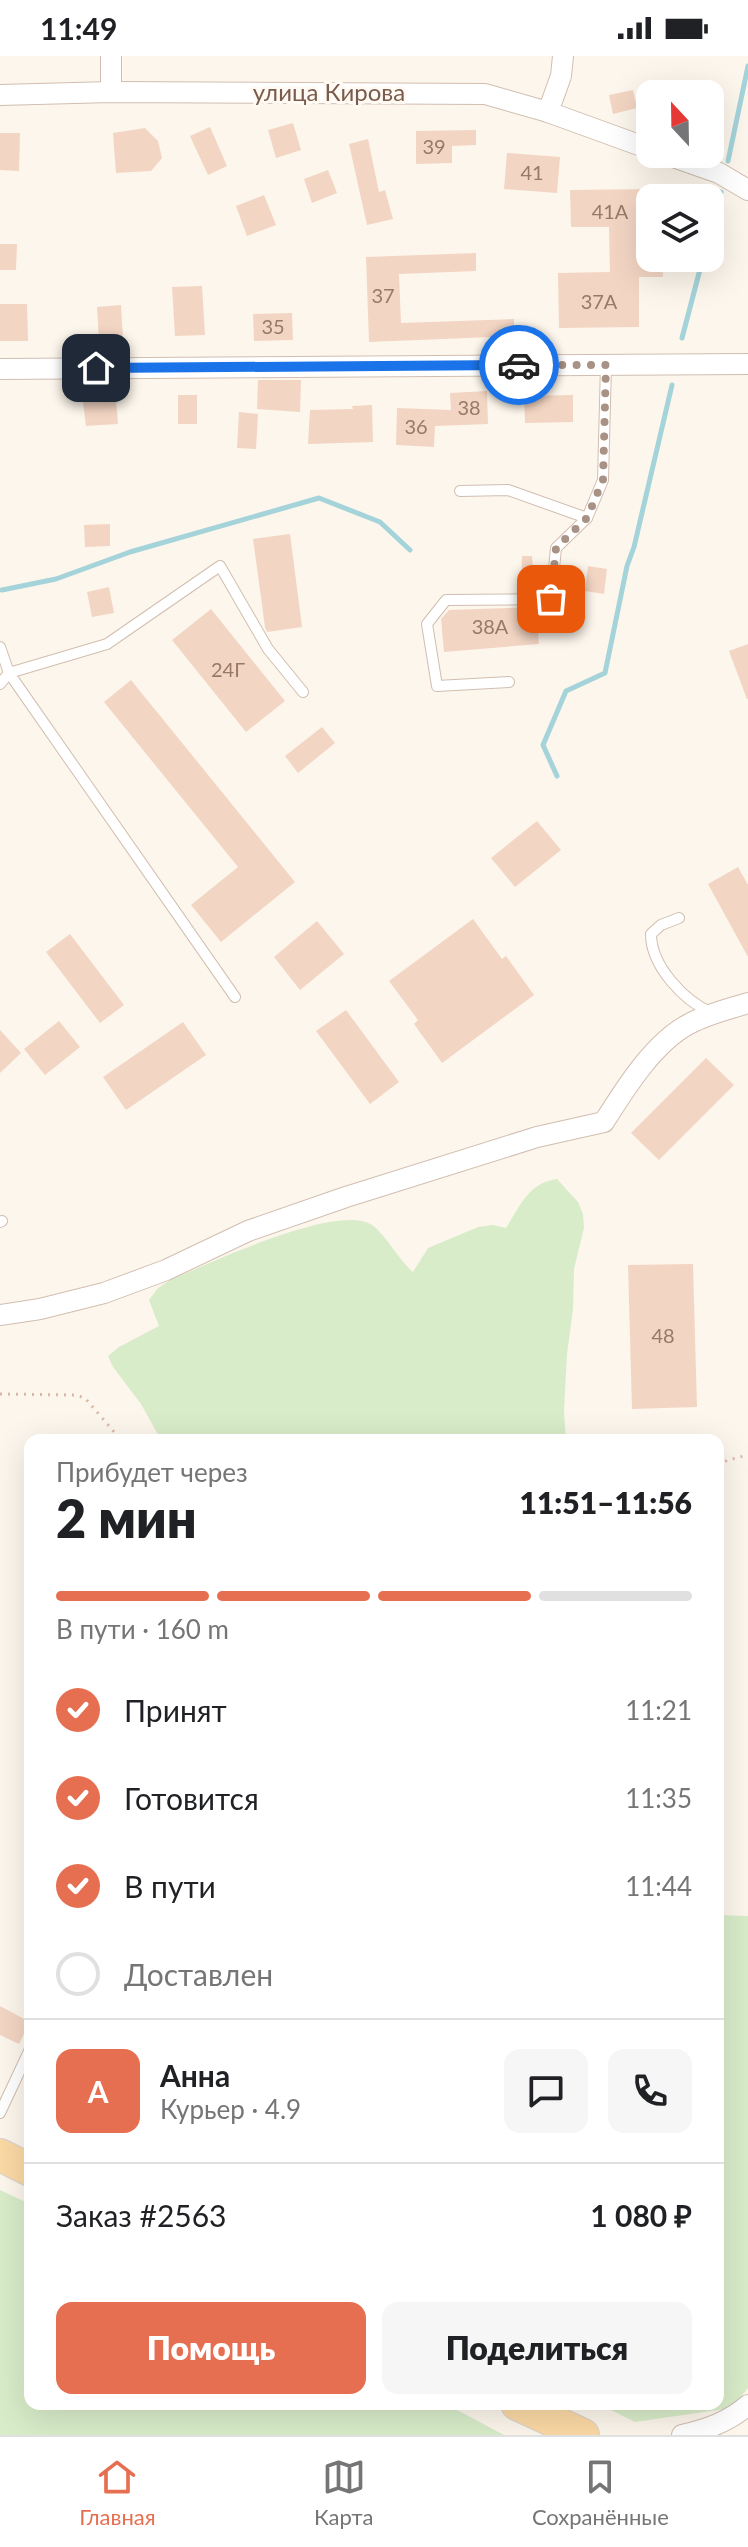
<!DOCTYPE html>
<html lang="ru">
<head>
<meta charset="utf-8">
<style>
  body { margin:0; font-family:Lato,sans-serif; background:#f6f6f6; color:#202124; height:100vh; display:flex; flex-direction:column; font-size:30px; white-space:nowrap }
  * { box-sizing:border-box; margin:0 }
  p { font-size:26px; color:#757577 }
  .icon { flex:none; width:44px; height:44px; fill:none; stroke:currentColor; stroke-width:2; stroke-linecap:round; stroke-linejoin:round }
  .map { position:relative; flex:1; overflow:hidden }
  .sheet { position:absolute; left:24px; top:1378px; width:700px; height:976px; display:flex; flex-direction:column; background:#fff; border-radius:16px; box-shadow:0 8px 32px #0002 }
  .sheet>* { flex:none }
  .needle { width:52px; rotate:338deg }
  .controls { position:absolute; left:636px; top:24px; display:grid; gap:16px }
  .controls a { display:grid; place-items:center; width:88px; height:88px; border-radius:16px; background:#fff; box-shadow:0 8px 32px #0002; font-size:40px }
  .pin { position:absolute; display:grid; place-items:center; width:68px; height:68px; color:#fff; margin:-34px; border-radius:16px; box-shadow:0 4px 12px #0006 }
  .courier { position:absolute; display:grid; place-items:center; width:80px; height:80px; margin:-40px; border:6px solid #1a73e8; border-radius:50%; background:#fff; color:#222; box-shadow:0 2px 10px #0007 }
  .summary em { font-style:normal; font-weight:800 }
  .summary div { display:flex; flex-direction:column-reverse }
  .summary { display:flex; align-items:center; justify-content:space-between; height:136px; padding:0 32px }
  h1 { font-size:52px; font-weight:800; line-height:60px }
  .bar { display:grid; grid-template-columns:repeat(4,1fr); gap:12px 8px; align-content:center; height:96px; padding:0 32px }
  .bar i { height:10px; border-radius:6px; background:#e0e0e0 }
  .bar .active { background:#e76f51 }
  .bar p { grid-column:span 4 }
  .line { display:flex; align-items:center; gap:20px; padding:0 32px; border-top:2px solid #e0e0e0 }
  .line div { flex:1 }
  .round { display:grid; place-items:center; flex:none; width:84px; height:84px; border-radius:16px; background:#f6f6f6 }
  ol { padding:0 32px; list-style:none }
  li { display:flex; align-items:center; gap:24px; height:88px }
  li p { margin-inline-start:auto }
  li .icon { padding:8px; border-radius:50%; background:#e76f51; color:#fff; stroke-width:4 }
  li:last-child { color:#757577 }
  li i { width:44px; height:44px; border:4px solid #e0e0e0; border-radius:50% }
  .cta { display:flex; gap:16px; margin-top:auto; padding:16px 32px }
  .cta a { flex:1; height:92px; border-radius:16px; background:#e76f51; color:#fff; font-size:32px; font-weight:800; line-height:92px; text-align:center }
  .cta a+a { background:#f6f6f6; color:#202124 }
  .status { display:flex; justify-content:space-between; align-items:center; height:56px; padding:0 40px; background:#fff; direction:ltr }
  .status svg { height:22px; fill:currentColor }
  .dock { display:flex; justify-content:space-around; align-items:center; height:112px; border-top:2px solid #e0e0e0; background:#fff; font-size:22px; color:#757577 }
  .dock a { display:grid; justify-items:center; gap:4px }
  .dock .active { color:#e76f51 }
  .map>svg:first-child { display:block }
  .green { fill:#d8ecc9 }
  .lines { fill:none; stroke-linecap:round; stroke-linejoin:round }
  .stream { stroke:#a5d3da; stroke-width:5 }
  .building { fill:#f3d5c3 }
  .lane-casing { stroke:#d1beb0; stroke-width:12 }
  .street-casing { stroke:#d1beb0; stroke-width:22 }
  .primary-casing { stroke:#dad1cd; stroke-width:34 }
  .path { stroke:#d9b8a5; stroke-width:3; stroke-dasharray:2 6; stroke-linecap:butt }
  .lane { stroke:#fff; stroke-width:10 }
  .street { stroke:#fff; stroke-width:20 }
  .primary { stroke:#fbd9a5; stroke-width:32 }
  .done { stroke:#a89285; stroke-width:8; stroke-dasharray:0 14.4 }
  .route { stroke:#1a73e8; stroke-width:10 }
  .labels { text-anchor:middle; stroke-width:6; stroke-linejoin:round; paint-order:stroke }
  .number-label { font-size:20px; fill:#987a6a }
  .street-label { font-size:24px; fill:#7a5c4d; stroke:#fffaf3 }
</style>
</head>
<body>
<div class="status"><b>11:49</b><svg viewBox="0 0 49 12"><path d="M0 12V9h3v3zM5 12V6h3v6zM10 12V3h3v9zM15 12V0h3v12zM26 1h20v11H26zM47 4h2v5h-2z"/></svg></div>
<div class="map">
<svg width="748" height="2379" viewBox="0 0 748 2379">
  <rect width="100%" height="100%" fill="#fdf6ec"/>
  <g class="green">
    <path d="M557 1123 578 1146 583 1158 584 1172 574 1213 573 1253 567 1298 564 1355 566 1384H161L141 1348 113 1311 108 1300 119 1291 159 1270 149 1244 158 1232 170 1224C208 1208 338 1146 372 1169 386 1179 398 1203 413 1216L428 1192 478 1171 493 1169 506 1172C521 1149 528 1127 557 1123Z"/>
    <path d="M718 1859 748 1860V2332L732 2352 635 2366 599 2348H718Z"/>
    <path d="M0 2134 30 2148V2348H446L504 2379H0Z"/>
  </g>
  <g class="lines">
    <g class="stream">
      <path d="M728 105 748 10"/>
      <path d="M710 177 721 136"/>
      <path d="M682 282 703 202"/>
      <path d="M2 534 56 523 130 496 319 442 380 466 410 494"/>
      <path d="M557 720 543 689 566 635 605 617 627 510 634 491 672 329"/>
    </g>
  </g>
  <g class="building">
    <path d="M633 34 637 52 613 58 609 39Z"/>
    <path d="M293 67 301 94 276 102 268 74Z"/>
    <path d="M210 71 227 110 208 119 190 80Z"/>
    <path d="M145 72 158 85 162 102 151 115 116 117 113 77Z"/>
    <path d="M476 74V89L452 90V107L416 108V75Z"/>
    <path d="M0 77H20L19 115 0 114Z"/>
    <path d="M368 83 379 136 385 134 393 163 367 169 349 88Z"/>
    <path d="M507 97 560 101 557 137 504 133Z"/>
    <path d="M328 114 337 137 312 147 304 123Z"/>
    <path d="M650 133V202H662L663 221H639V271L559 272 558 217 610 216 609 171H571L570 134Z"/>
    <path d="M264 139 276 169 247 180 236 150Z"/>
    <path d="M0 188H17L16 214H0Z"/>
    <path d="M476 197V215L399 218 401 267 514 263V280L369 286 366 201Z"/>
    <path d="M202 230 205 279 175 280 172 231Z"/>
    <path d="M0 248H27L28 285H0Z"/>
    <path d="M121 249 123 283 99 284 97 251Z"/>
    <path d="M292 257 293 284 254 285 253 258Z"/>
    <path d="M258 324H301L300 356 257 353Z"/>
    <path d="M487 335 488 368 435 370 434 391 396 389 397 352 451 354 450 337Z"/>
    <rect x="178" y="339" width="19" height="29"/>
    <path d="M573 339V366L525 367 524 340Z"/>
    <path d="M116 344 118 368 86 370 83 346Z"/>
    <path d="M372 349 373 386 308 388 310 354 353 353 352 350Z"/>
    <path d="M239 356 258 358 256 393 237 392Z"/>
    <path d="M110 468V490L85 491 84 469Z"/>
    <path d="M290 478 302 571 267 576 265 571 253 483Z"/>
    <path d="M522 500H532L533 514H542V535H521Z"/>
    <path d="M588 510 607 513 604 538 585 535Z"/>
    <path d="M109 531 114 557 92 561 87 536Z"/>
    <path d="M536 551 539 588 444 596 441 563 449 554Z"/>
    <path d="M211 553 285 645 246 676 172 584Z"/>
    <path d="M748 588V643H747L729 595Z"/>
    <path d="M131 624 295 826 221 886 191 849 238 811 104 646Z"/>
    <path d="M322 671 335 687 298 717 285 700Z"/>
    <path d="M537 765 561 794 515 831 491 802Z"/>
    <path d="M738 811 748 829V901L708 828Z"/>
    <path d="M473 863 502 903 506 900 534 939 442 1007 414 968 418 964 389 925Z"/>
    <path d="M317 865 344 898 300 934 274 901Z"/>
    <path d="M70 878 124 949 100 967 46 896Z"/>
    <path d="M346 954 399 1026 370 1048 316 975Z"/>
    <path d="M59 965 80 991 45 1019 24 993Z"/>
    <path d="M183 966 206 999 126 1054 103 1021Z"/>
    <path d="M0 974 21 997 0 1017Z"/>
    <path d="M706 1002 734 1029 659 1104 631 1077Z"/>
    <path d="M693 1208 697 1351 632 1353 628 1209Z"/>
    <path d="M0 1950 30 1966 19 1988 0 1979Z"/>
  </g>
  <g class="lines">
    <defs>
      <g id="lane">
        <path d="M460 435 508 434 587 462"/>
        <path d="M0 591 9 617 0 628"/>
        <path d="M509 626 437 630 427 568 446 544 551 543 556 492 587 462 603 424 606 309"/>
        <path d="M679 862 661 869 651 878C651 910 684 945 712 957"/>
        <path d="M235 941 9 617 107 588 220 510 268 593 303 636"/>
        <path d="M0 1166 2 1165"/>
        <path d="M0 2057 30 1993"/>
      </g>
      <g id="street">
        <path d="M111 0V36"/>
        <path d="M0 39 111 36 485 38 548 56 650 93"/>
        <path d="M548 56 561 20 563 0"/>
        <path d="M665 98 719 117 748 134"/>
        <path d="M0 313 748 308"/>
        <path d="M0 1259 40 1253 104 1237 166 1214 248 1175 346 1141 537 1081 604 1066C625 1033 653 987 689 968 707 958 729 953 748 947"/>
        <path d="M682 2379C708 2373 728 2366 748 2349"/>
      </g>
      <g id="primary">
        <path d="M0 2099 30 2114"/>
        <path d="M517 2348 583 2379"/>
      </g>
    </defs>
    <use href="#lane" class="lane-casing"/>
    <use href="#street" class="street-casing"/>
    <use href="#primary" class="primary-casing"/>
    <g class="path">
      <path d="M0 1338 75 1339 85 1342 121 1384"/>
      <path d="M718 1409 728 1404 748 1399"/>
    </g>
    <use href="#lane" class="lane"/>
    <use href="#street" class="street"/>
    <use href="#primary" class="primary"/>
  </g>
  <g class="lines">
    <path class="done" d="M519 309H606L603 424 587 462 556 492 551 543"/>
    <path class="route" d="M96 312 519 309"/>
  </g>
  <g class="labels">
    <g class="number-label">
      <text x="434" y="98">39</text>
      <text x="532" y="124">41</text>
      <text x="610" y="163">41А</text>
      <text x="383" y="247">37</text>
      <text x="599" y="253">37А</text>
      <text x="273" y="278">35</text>
      <text x="469" y="359">38</text>
      <text x="416" y="378">36</text>
      <text x="490" y="578">38А</text>
      <text x="228" y="621">24Г</text>
      <text x="663" y="1287">48</text>
    </g>
    <g class="street-label">
      <text x="329" y="45">улица Кирова</text>
    </g>
  </g>
</svg>
<div class="controls">
<a><svg class="needle" viewBox="-14 -14 28 28"><path d="M0-13l5 13h-10z" fill="#e53935"/><path d="M0 13l5-13h-10z" fill="#757577"/></svg></a>
<a><svg class="icon" aria-label="layers" viewBox="0 0 24 24"><path d="M12 4l9 5-9 5-9-5zM3 14l9 5 9-5"/></svg></a>
</div>
<div class="pin" style="left:551px;top:543px;background:#ea580c"><svg class="icon" aria-label="bag" viewBox="0 0 24 24"><path d="M5 8h14l-1 12H6zM9 8a3 3 0 0 1 6 0"/></svg></div>
<div class="pin" style="left:96px;top:312px;background:#1f2937"><svg class="icon" aria-label="home" viewBox="0 0 24 24"><path d="M3 11l9-7 9 7M6 9v11h12V9"/></svg></div>
<div class="courier" style="left:519px;top:309px"><svg class="icon" aria-label="car" viewBox="0 0 24 24"><path d="M5 17H2v-5l4-1 3-4h7l3 4 3 1v5h-3M9 17h6M6 11h13"/><circle cx="7" cy="17" r="2"/><circle cx="17" cy="17" r="2"/></svg></div>
<section class="sheet">
<div class="summary"><div><h1>2 мин</h1><p>Прибудет через</p></div><em>11:51–11:56</em></div>
<div class="bar"><i class="active"></i><i class="active"></i><i class="active"></i><i></i><p>В пути · 160 m</p></div>
<ol>
<li><svg class="icon" aria-label="check" viewBox="0 0 24 24"><path d="M5 12l5 5 9-10"/></svg>Принят<p>11:21</p></li>
<li><svg class="icon" aria-label="check" viewBox="0 0 24 24"><path d="M5 12l5 5 9-10"/></svg>Готовится<p>11:35</p></li>
<li><svg class="icon" aria-label="check" viewBox="0 0 24 24"><path d="M5 12l5 5 9-10"/></svg>В пути<p>11:44</p></li>
<li><i></i>Доставлен</li>
</ol>
<div class="line" style="height:144px"><b class="round" style="background:#e76f51;color:#fff">А</b><div><b>Анна</b><p>Курьер · 4.9</p></div><a class="round"><svg class="icon" aria-label="chat" viewBox="0 0 24 24"><path d="M4 5h16v11H9l-5 4z"/></svg></a><a class="round"><svg class="icon" aria-label="phone" viewBox="0 0 24 24"><path d="M5 4h4l2 5-3 2q2 4 5 5l2-3 5 2v4C11 20 4 13 5 4z"/></svg></a></div>
<div class="line" style="height:104px"><div>Заказ #2563</div><b>1 080 ₽</b></div>
<div class="cta"><a>Помощь</a><a>Поделиться</a></div>
</section>
</div>
<nav class="dock">
<a class="active"><svg class="icon" aria-label="home" viewBox="0 0 24 24"><path d="M3 11l9-7 9 7M6 9v11h12V9"/></svg>Главная</a>
<a><svg class="icon" aria-label="map" viewBox="0 0 24 24"><path d="M3 6l6-2 6 2 6-2v14l-6 2-6-2-6 2zM9 4v14M15 6v14"/></svg>Карта</a>
<a><svg class="icon" aria-label="saved" viewBox="0 0 24 24"><path d="M7 4h10v16l-5-4-5 4z"/></svg>Сохранённые</a>
</nav>
</body>
</html>
